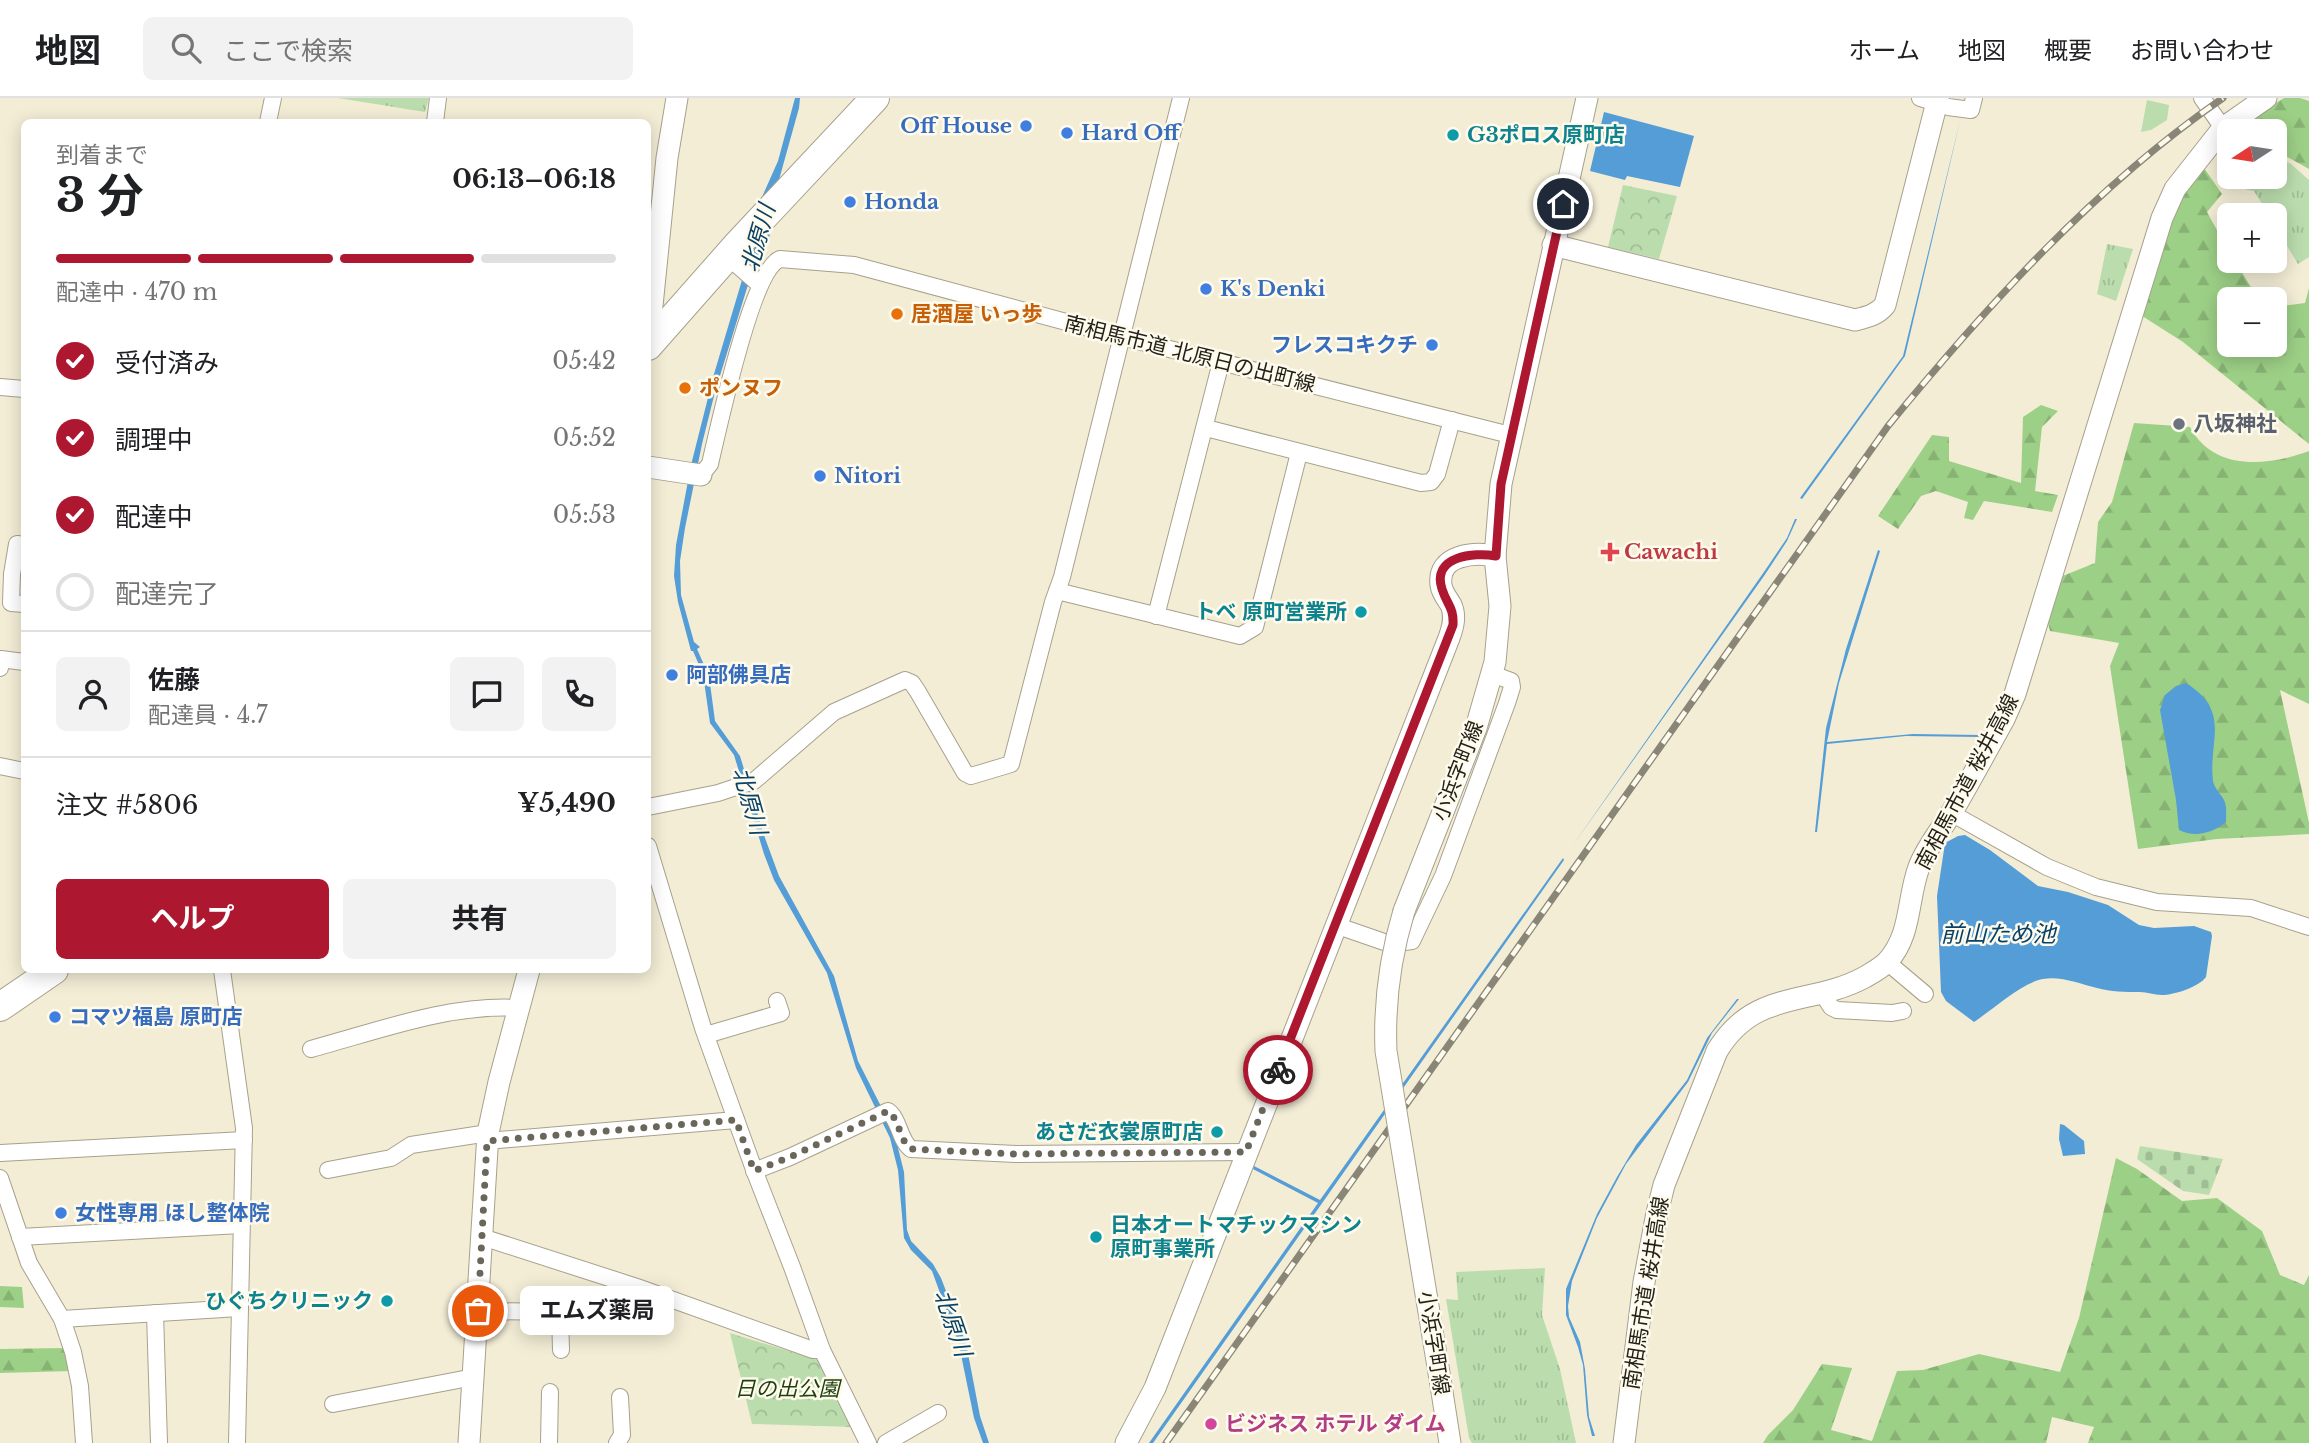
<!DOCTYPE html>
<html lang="ja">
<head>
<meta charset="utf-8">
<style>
  body { margin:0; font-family:"Libre Baskerville","Noto Sans JP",serif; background:#f2f2f2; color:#202124; height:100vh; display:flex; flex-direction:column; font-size:26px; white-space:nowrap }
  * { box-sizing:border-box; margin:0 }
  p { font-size:23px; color:#757577 }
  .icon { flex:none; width:38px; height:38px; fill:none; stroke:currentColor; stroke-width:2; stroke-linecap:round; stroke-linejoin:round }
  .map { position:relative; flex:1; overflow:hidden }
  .details { position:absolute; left:21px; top:21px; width:630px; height:854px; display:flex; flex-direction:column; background:#fff; border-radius:10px; box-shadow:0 4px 18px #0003 }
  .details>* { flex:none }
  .needle { width:46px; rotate:258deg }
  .tools { position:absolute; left:2217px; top:21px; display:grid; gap:14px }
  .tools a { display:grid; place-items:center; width:70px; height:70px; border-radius:10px; background:#fff; box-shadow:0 4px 18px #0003; font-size:35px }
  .pin { position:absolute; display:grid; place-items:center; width:60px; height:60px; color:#fff; margin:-30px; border:4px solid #fff; border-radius:50%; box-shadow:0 2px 7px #0007 }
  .courier { position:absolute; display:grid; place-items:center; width:70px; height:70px; margin:-35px; border:5px solid #ad1830; border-radius:50%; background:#fff; color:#222; box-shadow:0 2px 9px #0007 }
  .bubble { position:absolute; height:49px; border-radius:10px; background:#fff; box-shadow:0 4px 18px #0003; font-size:23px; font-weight:700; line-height:49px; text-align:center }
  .overview em { font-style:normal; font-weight:700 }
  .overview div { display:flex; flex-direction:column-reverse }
  .overview { display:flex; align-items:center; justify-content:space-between; height:119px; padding:0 35px }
  h1 { font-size:46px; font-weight:700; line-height:52px }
  .bar { display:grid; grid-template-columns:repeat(4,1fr); gap:10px 7px; align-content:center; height:84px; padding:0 35px }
  .bar i { height:9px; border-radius:5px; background:#e0e0e0 }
  .bar .selected { background:#ad1830 }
  .bar p { grid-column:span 4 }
  .line { display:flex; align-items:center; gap:18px; padding:0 35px; border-top:2px solid #e0e0e0 }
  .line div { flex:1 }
  .round { display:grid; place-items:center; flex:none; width:74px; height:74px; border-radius:10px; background:#f2f2f2 }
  ol { padding:0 35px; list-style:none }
  li { display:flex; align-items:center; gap:21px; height:77px }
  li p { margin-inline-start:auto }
  li .icon { padding:7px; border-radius:50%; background:#ad1830; color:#fff; stroke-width:4 }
  li:last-child { color:#757577 }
  li i { width:38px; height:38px; border:4px solid #e0e0e0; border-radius:50% }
  .cta { display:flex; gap:14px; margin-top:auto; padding:14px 35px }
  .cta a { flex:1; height:80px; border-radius:10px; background:#ad1830; color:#fff; font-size:28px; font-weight:700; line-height:80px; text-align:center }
  .cta a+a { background:#f2f2f2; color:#202124 }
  header { display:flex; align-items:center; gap:42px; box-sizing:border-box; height:98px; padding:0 35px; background:#fff; border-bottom:2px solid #e0e0e0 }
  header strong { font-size:33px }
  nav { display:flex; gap:38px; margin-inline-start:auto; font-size:24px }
  .search { width:490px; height:63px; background:#f2f2f2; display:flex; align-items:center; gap:18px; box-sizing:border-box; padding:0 24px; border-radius:10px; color:#757577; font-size:26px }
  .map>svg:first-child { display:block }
  .grass { fill:url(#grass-tufts) }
  .forest { fill:url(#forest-firs) }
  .cemetery { fill:url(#cemetery-stones) }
  .park { fill:url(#park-crowns) }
  .pitch { fill:#bbddae }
  .water { fill:#549dd6 }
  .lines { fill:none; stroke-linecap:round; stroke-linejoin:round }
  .street-casing { stroke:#a7a18c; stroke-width:18 }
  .secondary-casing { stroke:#a7a18c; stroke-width:23 }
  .highway-casing { stroke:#a7a18c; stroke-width:30 }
  .street { stroke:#fff; stroke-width:16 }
  .secondary { stroke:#fff; stroke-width:21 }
  .highway { stroke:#fff; stroke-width:28 }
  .rail-casing { stroke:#8a8677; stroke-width:7 }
  .rail { stroke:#fefaec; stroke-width:4.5; stroke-dasharray:13; stroke-linecap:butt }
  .secondary-bridge-casing { stroke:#a7a18c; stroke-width:23; stroke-linecap:butt }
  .secondary-bridge { stroke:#fff; stroke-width:21 }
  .done { stroke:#6a675a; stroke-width:7; stroke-dasharray:0 12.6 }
  .route { stroke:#ad1830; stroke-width:9 }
  .shop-dot { fill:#3f7fe0; stroke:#fefaec; stroke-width:2.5 }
  .culture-dot { fill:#0f9aa8; stroke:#fefaec; stroke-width:2.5 }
  .food-dot { fill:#e8710a; stroke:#fefaec; stroke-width:2.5 }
  .worship-dot { fill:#6b7280; stroke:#fefaec; stroke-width:2.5 }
  .health-dot { fill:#e0444e; stroke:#fefaec; stroke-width:2.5 }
  .hotel-dot { fill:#d1479c; stroke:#fefaec; stroke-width:2.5 }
  .labels { text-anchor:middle; stroke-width:5; stroke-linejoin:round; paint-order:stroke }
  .shop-label { font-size:21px; font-weight:bold; fill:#366cbe; stroke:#fefaec; text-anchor:start }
  .culture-label { font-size:21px; font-weight:bold; fill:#0d838f; stroke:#fefaec; text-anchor:end }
  .food-label { font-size:21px; font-weight:bold; fill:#c56008; stroke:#fefaec; text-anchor:start }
  .street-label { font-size:21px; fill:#211f17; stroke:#fefaec }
  .worship-label { font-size:21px; font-weight:bold; fill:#5b616d; stroke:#fefaec; text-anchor:start }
  .health-label { font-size:21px; font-weight:bold; fill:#be3a42; stroke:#fefaec; text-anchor:start }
  .park-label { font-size:21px; font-style:italic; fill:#1f400e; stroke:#fefaec }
  .hotel-label { font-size:21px; font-weight:bold; fill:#b23c85; stroke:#fefaec; text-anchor:start }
  .water-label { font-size:23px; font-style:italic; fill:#084268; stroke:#fefaec }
</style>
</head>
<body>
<header>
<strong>地図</strong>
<div class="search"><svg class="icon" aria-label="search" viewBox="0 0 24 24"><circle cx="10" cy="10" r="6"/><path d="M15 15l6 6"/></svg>ここで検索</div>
<nav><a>ホーム</a><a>地図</a><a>概要</a><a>お問い合わせ</a></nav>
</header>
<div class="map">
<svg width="2309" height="1345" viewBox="0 0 2309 1345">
  <defs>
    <pattern id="grass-tufts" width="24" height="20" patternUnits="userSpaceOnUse" patternTransform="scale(1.75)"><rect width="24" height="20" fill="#bbddae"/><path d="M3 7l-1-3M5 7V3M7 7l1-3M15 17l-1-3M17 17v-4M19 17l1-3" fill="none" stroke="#a0bd95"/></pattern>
    <pattern id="forest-firs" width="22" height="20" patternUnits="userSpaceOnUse" patternTransform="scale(1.75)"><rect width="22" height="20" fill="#9dd087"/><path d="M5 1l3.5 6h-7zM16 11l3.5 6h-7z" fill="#87b274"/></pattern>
    <pattern id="cemetery-stones" width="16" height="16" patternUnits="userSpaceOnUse" patternTransform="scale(1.75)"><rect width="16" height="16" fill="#bbddae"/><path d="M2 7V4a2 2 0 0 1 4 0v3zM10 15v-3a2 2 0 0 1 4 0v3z" fill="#a0bd95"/></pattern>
    <pattern id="park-crowns" width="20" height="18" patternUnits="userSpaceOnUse" patternTransform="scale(1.75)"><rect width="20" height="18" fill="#bbddae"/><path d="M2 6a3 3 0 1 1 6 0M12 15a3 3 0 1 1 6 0" fill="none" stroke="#a0bd95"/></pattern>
  </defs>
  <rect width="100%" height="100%" fill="#f3edd6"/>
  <g class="grass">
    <path d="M338 0H429L425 14Z"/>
    <path d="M2275 58 2291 66 2309 82V159L2298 166 2275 128V117H2269L2254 93 2235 89 2230 79H2275Z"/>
    <path d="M2107 146 2133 151 2116 203 2097 196Z"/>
    <path d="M1545 1170 1542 1217 1560 1271 1576 1345H1472L1469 1340 1446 1201 1458 1202 1456 1174Z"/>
  </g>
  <g class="forest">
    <path d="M2284 0H2300L2309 3V71L2275 52V33H2250L2244 25Z"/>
    <path d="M2202 67 2222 96 2207 114 2229 154 2230 163H2235L2257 199V201H2230V247H2275V209L2305 205 2309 190V346L2183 244 2139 216 2156 121Z"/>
    <path d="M2041 307 2058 313 2042 329 2035 393 2058 397 2052 414 1984 403 1973 422 1964 420 1968 404 1936 393 1921 398 1898 431 1878 418 1932 337 1949 339V363L2021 385 2023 319Z"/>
    <path d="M2134 325 2190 329C2214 374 2268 368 2309 353V606L2280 592 2309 725V736L2217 741 2138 751 2110 568 2119 545 2050 533 2044 511 2055 481 2095 465 2098 424 2112 404Z"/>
    <path d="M2116 1060 2137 1071 2182 1103 2217 1100 2262 1133 2280 1177 2304 1187 2309 1177V1345H2088L2094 1329 2052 1319 2046 1345H1763L1768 1337 1793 1312 1822 1266 1852 1270 1831 1332 1872 1343 1897 1273 1923 1272 1979 1256 2060 1274 2079 1220Z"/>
    <path d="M0 1188 22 1189 24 1210 0 1209Z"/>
    <path d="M65 1250 72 1273 0 1275V1251Z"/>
  </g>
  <path class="cemetery" d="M2140 1048 2223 1061 2209 1097 2183 1093 2137 1061Z"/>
  <g class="park">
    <path d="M1623 87 1677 98 1659 161 1608 149Z"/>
    <path d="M730 1235 818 1262 853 1329 752 1326Z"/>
  </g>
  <path class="pitch" d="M2147 2 2169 7 2167 22 2151 32 2141 34Z"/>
  <g class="water">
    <path d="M795 0H800L799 10 777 89 769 141 747 190 715 294 702 346 685 430 680 463 681 497 694 544 700 549 697 551 709 578 715 623 740 658 765 740 779 778 834 878 858 963 894 1034 904 1074 907 1132 911 1143 933 1166 941 1180 966 1245 980 1318 989 1345H983L974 1320 959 1247 932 1173 911 1152 904 1140 898 1072 890 1040 856 970 827 875 774 782 764 756 734 657 710 625 703 576 693 553H691L678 504 674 478 676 447 691 367 714 276 742 182 758 108 778 63Z"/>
    <path d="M1604 14 1694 38 1680 89 1627 78 1625 82 1590 73Z"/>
    <path d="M1961 19 1905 258 1802 401 1800 400 1903 258Z"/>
    <path d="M1795 421H1797L1787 443 1764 478 1571 750 1766 471 1787 440Z"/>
    <path d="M1878 452 1880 453 1839 585 1827 644 1913 636 1980 637V639L1906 638 1827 646 1817 734H1815L1826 630 1846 551Z"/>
    <path d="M2186 585C2232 614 2208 642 2213 683 2214 690 2221 696 2224 702 2227 708 2226 717 2226 724 2213 735 2195 740 2179 732L2176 702 2160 612 2165 597 2176 588Z"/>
    <path d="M1965 737 1990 752 2038 788 2068 794 2108 807 2139 827 2154 830 2194 828 2211 834 2212 838 2206 879C2199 889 2174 897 2162 897 2154 897 2147 894 2140 894 2125 894 2111 894 2097 890 2079 886 2062 878 2043 881 2023 884 1992 912 1974 924L1946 903 1941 894 1937 798 1945 745 1958 738Z"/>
    <path d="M1563 760 1564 762 1153 1345H1149L1318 1105 1253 1071 1254 1068 1320 1102Z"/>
    <path d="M1737 901H1739L1712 935 1688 984 1626 1066 1597 1120 1572 1183 1568 1208 1569 1219 1580 1244 1585 1271 1589 1319 1595 1338H1592L1587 1317 1583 1267 1578 1249 1566 1217V1191L1597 1116 1617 1079 1636 1047 1687 982 1707 940Z"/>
    <path d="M2060 1026 2064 1027 2084 1043 2085 1056 2063 1058 2059 1041Z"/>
  </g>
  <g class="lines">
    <defs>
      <g id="street">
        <path d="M1920 0 1948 9 1971 12 1974 0"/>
        <path d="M2202 0 2223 30"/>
        <path d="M268 24 273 0"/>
        <path d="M435 24 438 0"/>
        <path d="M728 159 760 187"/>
        <path d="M0 289 24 291"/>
        <path d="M1206 330 1421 385 1431 384 1437 376 1452 322"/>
        <path d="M701 377 710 366C718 332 752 172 780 161L854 167 1122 239 1510 337"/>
        <path d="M24 447 17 446 12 476 11 505 24 506"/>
        <path d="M1057 493 1240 538 1255 529 1299 355"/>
        <path d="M1156 518 1221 264"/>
        <path d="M0 570 1 561 24 564"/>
        <path d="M0 668 24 673"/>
        <path d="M648 709 718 695 754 683 834 614 905 582 912 585 918 594 965 675 971 678 1011 666 1053 504 1062 479 1181 0"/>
        <path d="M1951 715 2047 769 2096 789 2157 804 2251 810 2309 829"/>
        <path d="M648 748 703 930 756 1077 792 1169 822 1252 868 1345"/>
        <path d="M1335 827 1390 846 1412 843 1443 778 1507 605 1512 589 1511 583 1492 576"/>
        <path d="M1887 864 1925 896"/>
        <path d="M222 872 244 1030 237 1345"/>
        <path d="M1822 895 1831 909 1837 912 1892 915 1903 913"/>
        <path d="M706 937 781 915 777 903"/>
        <path d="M311 951C378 933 448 906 518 910"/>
        <path d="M487 1043 736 1022"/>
        <path d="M0 1055 244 1042"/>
        <path d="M328 1072 391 1060 411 1047 488 1035"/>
        <path d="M754 1073 790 1059 888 1013C900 1022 899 1042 911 1051L1016 1056 1246 1054"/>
        <path d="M0 1080 29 1165 62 1221 73 1254 80 1288 84 1345"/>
        <path d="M20 1139 241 1127"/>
        <path d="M482 1139 637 1189 813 1252H822"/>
        <path d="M478 1213 560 1214 561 1252"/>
        <path d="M155 1215 159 1345"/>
        <path d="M62 1221 239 1210"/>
        <path d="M333 1306 474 1279"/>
        <path d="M549 1345 550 1294"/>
        <path d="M617 1345 622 1337 620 1299"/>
        <path d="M886 1345 938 1315"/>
      </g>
      <g id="secondary">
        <path d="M1553 147 1855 222C1867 219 1877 217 1885 207L1938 0"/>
        <path d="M648 247 667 60 677 0"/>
        <path d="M648 369 701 377"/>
        <path d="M1404 813 1476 630 1495 564 1500 508 1495 458 1501 386 1587 0"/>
        <path d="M1440 1281 1450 1345"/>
        <path d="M469 1345 488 1035 499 984 529 872"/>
        <path d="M1126 1345 1155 1290 1449 540C1453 529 1456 518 1451 507 1447 500 1442 495 1441 487 1437 456 1475 454 1495 458"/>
        <path d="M1624 1345 1644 1184 1657 1115 1664 1087 1717 953C1755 890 1810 909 1865 879 1872 875 1881 870 1887 864 1912 837 1907 801 1919 769 1926 750 1941 732 1952 714 1970 683 1987 652 2004 621L2015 596 2162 120 2175 91 2223 30 2266 0"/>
      </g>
      <g id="highway">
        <path d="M648 248 738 146 875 0"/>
        <path d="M0 909 54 872"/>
      </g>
    </defs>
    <use href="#street" class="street-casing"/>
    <use href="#secondary" class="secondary-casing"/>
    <use href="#highway" class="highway-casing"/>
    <use href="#street" class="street"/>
    <use href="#secondary" class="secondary"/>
    <use href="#highway" class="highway"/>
    <defs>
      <path id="rail" d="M1166 1345 1888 328C1986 209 2095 88 2223 0"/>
    </defs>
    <use href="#rail" class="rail-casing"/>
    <use href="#rail" class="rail"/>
    <defs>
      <path id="secondary-bridge" d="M1404 813C1390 859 1384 904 1386 953L1440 1281"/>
    </defs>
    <use href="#secondary-bridge" class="secondary-bridge-casing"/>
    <use href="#secondary-bridge" class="secondary-bridge"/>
  </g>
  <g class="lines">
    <path class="done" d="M478 1213 487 1043 736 1022 754 1073 790 1059 888 1013C900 1022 899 1042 911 1051L1016 1056 1246 1054 1278 972"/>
    <path class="route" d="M1278 972 1453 527C1454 509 1447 507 1442 491 1431 458 1474 454 1496 458L1501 386 1563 106"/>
  </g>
  <g class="shop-dot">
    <circle cx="1026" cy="28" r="7"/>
    <circle cx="1067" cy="35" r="7"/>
    <circle cx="850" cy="104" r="7"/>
    <circle cx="1206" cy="191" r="7"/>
    <circle cx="1432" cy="247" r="7"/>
    <circle cx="820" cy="378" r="7"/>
    <circle cx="672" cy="577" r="7"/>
    <circle cx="55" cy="919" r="7"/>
    <circle cx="61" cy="1115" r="7"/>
  </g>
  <g class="culture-dot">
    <circle cx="1453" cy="37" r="7"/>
    <circle cx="1361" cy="514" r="7"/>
    <circle cx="1217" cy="1034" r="7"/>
    <circle cx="1096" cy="1139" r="7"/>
    <circle cx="387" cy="1203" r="7"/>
  </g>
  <g class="food-dot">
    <circle cx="897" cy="216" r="7"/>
    <circle cx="685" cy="290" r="7"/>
  </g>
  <circle class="worship-dot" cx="2179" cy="326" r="7"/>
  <path class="health-dot" d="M1606.5 443.5h7v7h7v7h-7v7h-7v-7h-7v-7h7z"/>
  <circle class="hotel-dot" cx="1211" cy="1326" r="7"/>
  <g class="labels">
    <g class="shop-label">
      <text x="1012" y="35" text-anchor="end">Off House</text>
      <text x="1081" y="42">Hard Off</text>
      <text x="864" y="111">Honda</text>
      <text x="1220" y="198">K's Denki</text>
      <text x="1418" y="254" text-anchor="end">フレスコキクチ</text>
      <text x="834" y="385">Nitori</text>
      <text x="686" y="584">阿部佛具店</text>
      <text x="69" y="926">コマツ福島 原町店</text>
      <text x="75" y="1122">女性専用 ほし整体院</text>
    </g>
    <g class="culture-label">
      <text x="1467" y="44" text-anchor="start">G3ポロス原町店</text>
      <text x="1347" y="521">トベ 原町営業所</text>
      <text x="1203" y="1041">あさだ衣裳原町店</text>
      <text x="1110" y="1134" text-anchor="start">日本オートマチックマシン<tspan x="1110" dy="24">原町事業所</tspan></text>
      <text x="373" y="1210">ひぐちクリニック</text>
    </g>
    <g class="food-label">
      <text x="911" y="223">居酒屋 いっ歩</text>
      <text x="699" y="297">ポンヌフ</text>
    </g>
    <g class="street-label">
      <text transform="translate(1190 256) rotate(14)" y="7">南相馬市道 北原日の出町線</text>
      <text transform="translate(1458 673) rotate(-69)" y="7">小浜字町線</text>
      <text transform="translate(1967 684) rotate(-62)" y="7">南相馬市道 桜井高線</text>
      <text transform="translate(1646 1195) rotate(-81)" y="7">南相馬市道 桜井高線</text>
      <text transform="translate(1434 1245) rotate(81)" y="7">小浜字町線</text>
    </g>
    <g class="worship-label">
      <text x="2193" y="333">八坂神社</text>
    </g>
    <g class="health-label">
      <text x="1624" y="461">Cawachi</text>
    </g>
    <g class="park-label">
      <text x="787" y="1298">日の出公園</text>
    </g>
    <g class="hotel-label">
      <text x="1225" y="1333">ビジネス ホテル ダイム</text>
    </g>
    <g class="water-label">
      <text transform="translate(758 140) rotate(-74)" y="8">北原川</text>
      <text transform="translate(750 703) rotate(74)" y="8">北原川</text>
      <text x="1998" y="844">前山ため池</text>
      <text transform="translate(953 1225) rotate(71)" y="8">北原川</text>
    </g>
  </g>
</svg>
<div class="tools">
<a><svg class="needle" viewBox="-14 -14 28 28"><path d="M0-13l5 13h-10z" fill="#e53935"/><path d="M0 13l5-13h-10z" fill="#757577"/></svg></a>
<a>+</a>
<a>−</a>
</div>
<div class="pin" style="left:478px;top:1213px;background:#ea580c"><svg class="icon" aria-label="bag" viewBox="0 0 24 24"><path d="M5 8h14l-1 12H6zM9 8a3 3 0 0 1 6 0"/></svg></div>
<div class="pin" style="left:1563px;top:106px;background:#1f2937"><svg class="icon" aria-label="home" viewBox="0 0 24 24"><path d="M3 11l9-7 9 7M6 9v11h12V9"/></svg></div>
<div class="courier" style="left:1278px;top:972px"><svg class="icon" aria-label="bike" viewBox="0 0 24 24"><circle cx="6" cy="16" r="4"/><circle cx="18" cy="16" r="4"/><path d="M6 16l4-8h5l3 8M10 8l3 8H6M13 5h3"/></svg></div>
<div class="bubble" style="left:520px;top:1188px;width:154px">エムズ薬局</div>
<section class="details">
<div class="overview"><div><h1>3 分</h1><p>到着まで</p></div><em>06:13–06:18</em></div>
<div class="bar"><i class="selected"></i><i class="selected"></i><i class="selected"></i><i></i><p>配達中 · 470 m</p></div>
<ol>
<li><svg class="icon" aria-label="check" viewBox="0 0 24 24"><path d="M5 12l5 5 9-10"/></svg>受付済み<p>05:42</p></li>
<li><svg class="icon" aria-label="check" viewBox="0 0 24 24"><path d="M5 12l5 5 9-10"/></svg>調理中<p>05:52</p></li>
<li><svg class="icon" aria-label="check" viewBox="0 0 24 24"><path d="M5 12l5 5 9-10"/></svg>配達中<p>05:53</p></li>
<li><i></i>配達完了</li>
</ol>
<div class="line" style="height:126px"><a class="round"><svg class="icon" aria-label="person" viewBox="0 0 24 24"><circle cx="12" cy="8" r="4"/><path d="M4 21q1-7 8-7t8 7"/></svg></a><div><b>佐藤</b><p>配達員 · 4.7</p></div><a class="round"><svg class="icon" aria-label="chat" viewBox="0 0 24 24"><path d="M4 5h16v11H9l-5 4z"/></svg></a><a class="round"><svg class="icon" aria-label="phone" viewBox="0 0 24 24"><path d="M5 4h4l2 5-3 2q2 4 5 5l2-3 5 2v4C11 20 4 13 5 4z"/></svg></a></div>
<div class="line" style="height:91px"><div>注文 #5806</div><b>¥5,490</b></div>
<div class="cta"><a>ヘルプ</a><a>共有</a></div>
</section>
</div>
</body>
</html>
